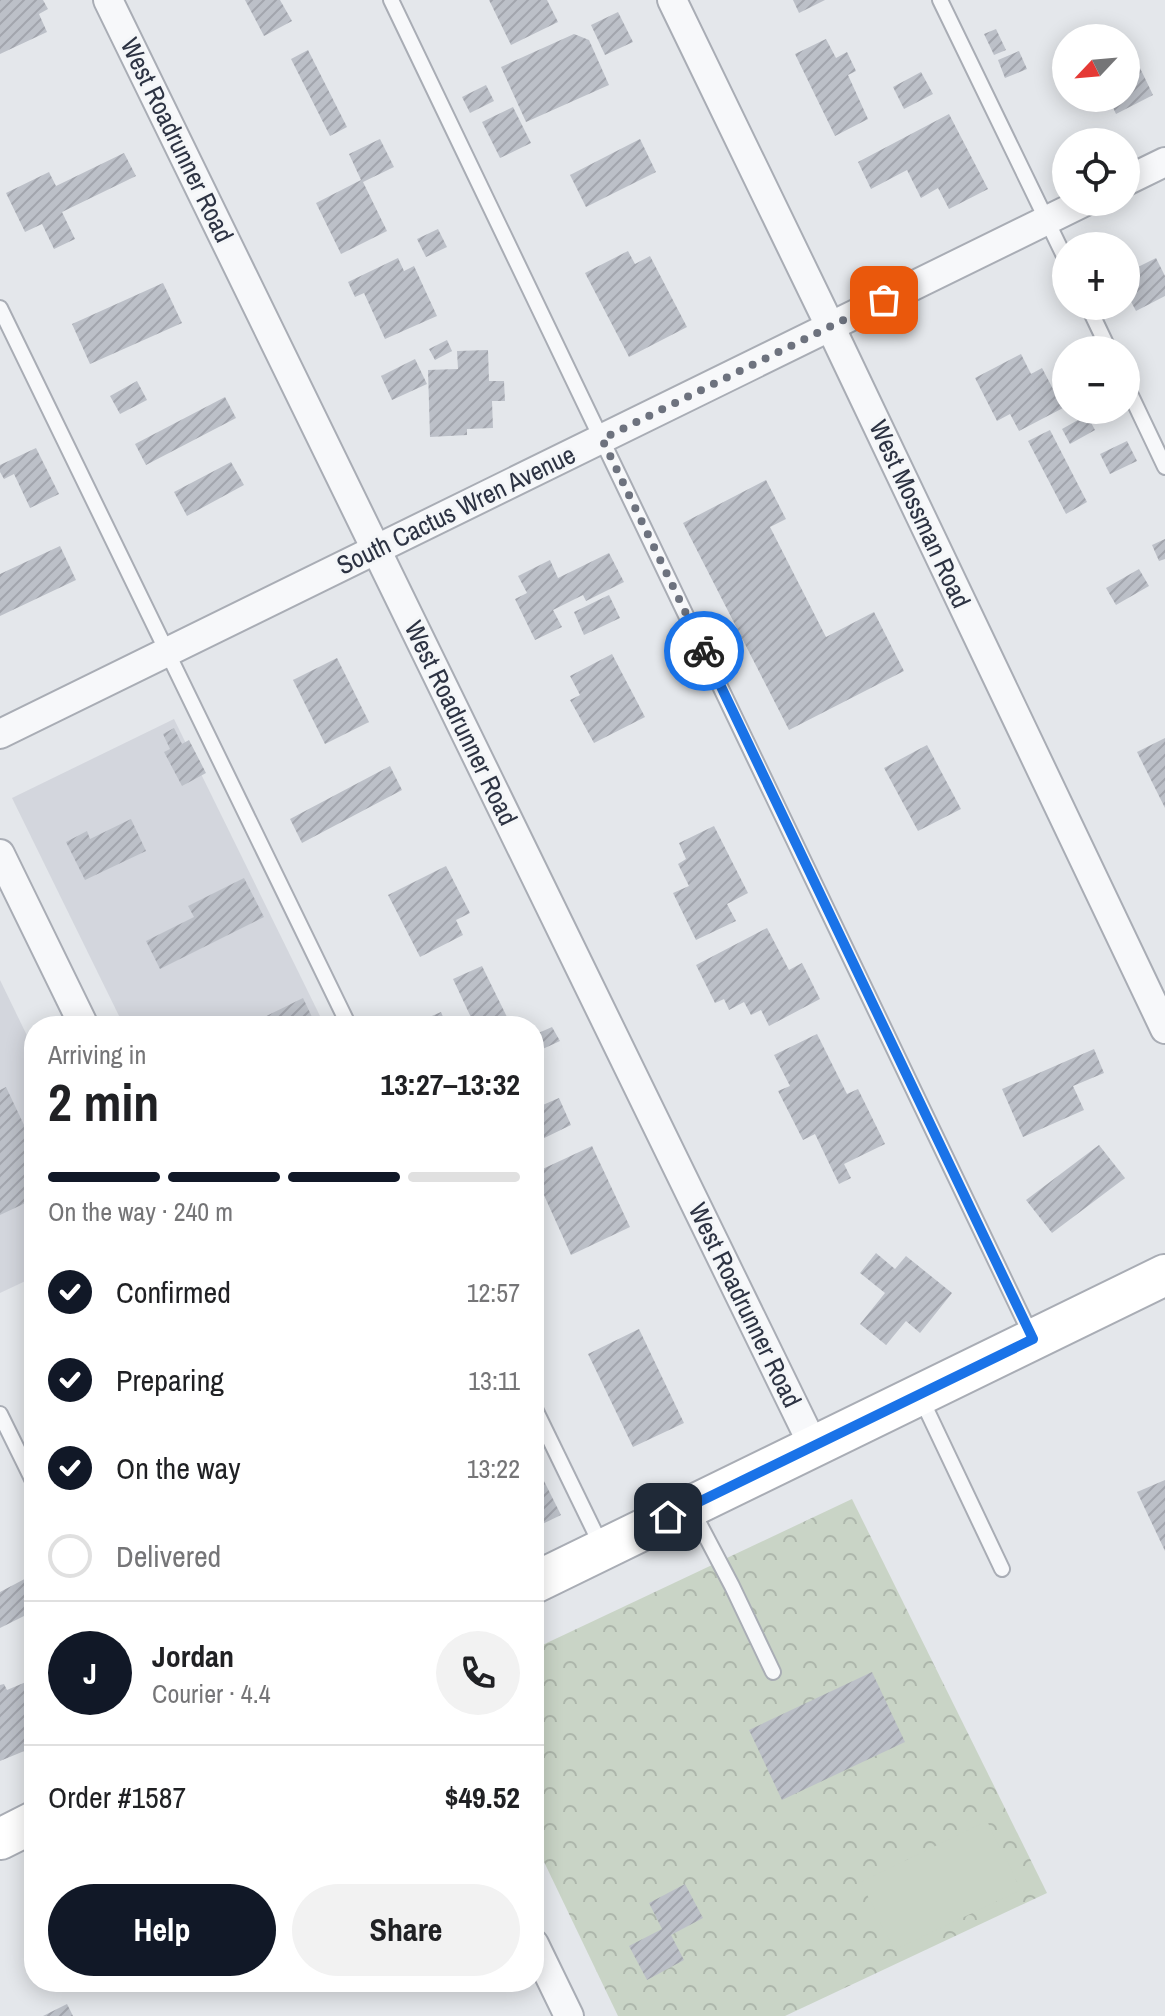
<!DOCTYPE html>
<html lang="en">
<head>
<meta charset="utf-8">
<style>
  body { margin:0; font-family:"Archivo Narrow",sans-serif; background:#f2f2f2; color:#202124; height:100vh; display:flex; flex-direction:column; font-size:30px; white-space:nowrap }
  * { box-sizing:border-box; margin:0 }
  p { font-size:26px; color:#757577 }
  .icon { flex:none; width:44px; height:44px; fill:none; stroke:currentColor; stroke-width:2; stroke-linecap:round; stroke-linejoin:round }
  .map { position:relative; flex:1; overflow:hidden }
  .drawer { position:absolute; left:24px; top:1016px; width:520px; height:976px; display:flex; flex-direction:column; background:#fff; border-radius:32px; box-shadow:0 4px 20px #0003 }
  .drawer>* { flex:none }
  .needle { width:52px; rotate:244deg }
  .fabs { position:absolute; left:1052px; top:24px; display:grid; gap:16px }
  .fabs a { display:grid; place-items:center; width:88px; height:88px; border-radius:50%; background:#fff; box-shadow:0 4px 20px #0003; font-size:40px }
  .pin { position:absolute; display:grid; place-items:center; width:68px; height:68px; color:#fff; margin:-34px; border-radius:16px; box-shadow:0 4px 12px #0006 }
  .courier { position:absolute; display:grid; place-items:center; width:80px; height:80px; margin:-40px; border:6px solid #1a73e8; border-radius:50%; background:#fff; color:#222; box-shadow:0 2px 10px #0007 }
  .summary em { font-style:normal; font-weight:800 }
  .summary div { display:flex; flex-direction:column-reverse }
  .summary { display:flex; align-items:center; justify-content:space-between; height:136px; padding:0 24px }
  h1 { font-size:52px; font-weight:800; line-height:60px }
  .bar { display:grid; grid-template-columns:repeat(4,1fr); gap:12px 8px; align-content:center; height:96px; padding:0 24px }
  .bar i { height:10px; border-radius:6px; background:#e0e0e0 }
  .bar .active { background:#111827 }
  .bar p { grid-column:span 4 }
  .line { display:flex; align-items:center; gap:20px; padding:0 24px; border-top:2px solid #e0e0e0 }
  .line div { flex:1 }
  .round { display:grid; place-items:center; flex:none; width:84px; height:84px; border-radius:42px; background:#f2f2f2 }
  ol { padding:0 24px; list-style:none }
  li { display:flex; align-items:center; gap:24px; height:88px }
  li p { margin-inline-start:auto }
  li .icon { padding:8px; border-radius:50%; background:#111827; color:#fff; stroke-width:4 }
  li:last-child { color:#757577 }
  li i { width:44px; height:44px; border:4px solid #e0e0e0; border-radius:50% }
  .cta { display:flex; gap:16px; margin-top:auto; padding:16px 24px }
  .cta a { flex:1; height:92px; border-radius:48px; background:#111827; color:#fff; font-size:32px; font-weight:800; line-height:92px; text-align:center }
  .cta a+a { background:#f2f2f2; color:#202124 }
  .map>svg:first-child { display:block }
  .built { fill:#d3d6dd }
  .park { fill:url(#park-crowns) }
  .pitch { fill:#c9d4c6 }
  .building { fill:url(#building-hatch) }
  .lines { fill:none; stroke-linecap:round; stroke-linejoin:round }
  .lane-casing { stroke:#a9adb5; stroke-width:18 }
  .street-casing { stroke:#a9adb5; stroke-width:32 }
  .secondary-casing { stroke:#a9adb5; stroke-width:44 }
  .lane { stroke:#f7f8fa; stroke-width:14 }
  .street { stroke:#f7f8fa; stroke-width:28 }
  .secondary { stroke:#fff; stroke-width:40 }
  .done { stroke:#6d727e; stroke-width:8; stroke-dasharray:0 14.4 }
  .route { stroke:#1a73e8; stroke-width:10 }
  .labels { text-anchor:middle; stroke-width:6; stroke-linejoin:round; paint-order:stroke }
  .street-label { font-size:26px; fill:#2d3343; stroke:#f4f6f8 }
</style>
</head>
<body>
<div class="map">
<svg width="1165" height="2016" viewBox="0 0 1165 2016">
  <defs>
    <pattern id="park-crowns" width="20" height="18" patternUnits="userSpaceOnUse" patternTransform="scale(2)"><rect width="20" height="18" fill="#c9d4c6"/><path d="M2 6a3 3 0 1 1 6 0M12 15a3 3 0 1 1 6 0" fill="none" stroke="#adb6ab"/></pattern>
    <pattern id="building-hatch" width="6" height="6" patternUnits="userSpaceOnUse" patternTransform="scale(2)"><rect width="6" height="6" fill="#bcc0c8"/><path d="M-1 1l2-2M0 6l6-6M5 7l2-2" fill="none" stroke="#a2a5ad"/></pattern>
  </defs>
  <rect width="100%" height="100%" fill="#e4e7eb"/>
  <g class="built">
    <path d="M174 719 320 1016 299 1026H124L12 798Z"/>
    <path d="M0 980 34 1050V1277L0 1293Z"/>
  </g>
  <path class="park" d="M852 1499 1047 1893 785 2016H618L534 1841V1649Z"/>
  <path class="pitch" d="M987 1821 1021 1890 894 1950 861 1882Z"/>
  <g class="building">
    <path d="M0 0H43L48 9 39 14 47 32 0 54Z"/>
    <path d="M245 0H280L292 21 264 36Z"/>
    <path d="M489 0H547L558 22 511 45Z"/>
    <path d="M793 0H825L799 13Z"/>
    <path d="M618 12 633 42 605 55 591 25Z"/>
    <path d="M996 29 1006 50 994 55 984 34Z"/>
    <path d="M574 34 589 40 609 85 526 122 501 67Z"/>
    <path d="M826 39 836 58 847 52 856 71 848 75 868 119 835 136 795 54Z"/>
    <path d="M1126 39 1153 95 1116 114 1110 101 1098 106 1094 98H1126Z"/>
    <path d="M308 50 347 127 330 136 291 59Z"/>
    <path d="M1019 51 1027 69 1005 78 998 60Z"/>
    <path d="M921 72 933 94 904 109 893 87Z"/>
    <path d="M486 85 494 101 470 113 462 97Z"/>
    <path d="M513 107 531 143 500 158 482 122Z"/>
    <path d="M949 114 988 189 949 209 938 188 921 198 907 170 871 189 858 162Z"/>
    <path d="M380 139 394 167 363 182 387 231 341 254 316 203 361 180 349 154Z"/>
    <path d="M640 139 656 172 586 207 570 175Z"/>
    <path d="M124 153 136 176 62 212 75 239 54 249 42 224 25 232 6 193 49 172 56 186Z"/>
    <path d="M438 229 447 247 426 257 417 239Z"/>
    <path d="M628 251 635 264 650 256 687 327 629 357 585 273Z"/>
    <path d="M398 258 404 271 414 266 437 316 385 339 364 293 355 297 348 282Z"/>
    <path d="M1156 258 1165 276V296L1136 311 1126 292V273Z"/>
    <path d="M163 283 182 323 90 364 72 324Z"/>
    <path d="M447 340 452 351 435 360 429 349Z"/>
    <path d="M488 350 489 381H504L505 401H492L493 428 467 429V435L430 437 428 370 458 369 457 351Z"/>
    <path d="M1021 354 1031 374 1042 368 1063 408 1019 431 1010 414 997 421 975 378Z"/>
    <path d="M415 359 427 384 392 400 381 376Z"/>
    <path d="M137 381 147 400 120 414 110 396Z"/>
    <path d="M225 397 236 418 146 465 135 444Z"/>
    <path d="M1087 415 1095 430 1070 444 1062 429Z"/>
    <path d="M1050 430 1087 502 1066 514 1028 441Z"/>
    <path d="M1127 441 1137 461 1110 474 1100 454Z"/>
    <path d="M36 448 59 494 30 508 14 474 4 479 0 472V465Z"/>
    <path d="M231 462 244 485 187 516 174 492Z"/>
    <path d="M766 480 786 519 770 527 826 637 874 612 904 671 789 730 683 523Z"/>
    <path d="M1165 539V559L1159 561 1152 545Z"/>
    <path d="M60 546 76 580 0 616V574Z"/>
    <path d="M609 553 624 582 586 601 583 595 553 610 562 627 535 640 515 599 527 593 518 576 550 560 558 578Z"/>
    <path d="M1139 569 1149 586 1116 605 1106 588Z"/>
    <path d="M609 595 620 618 584 635 574 612Z"/>
    <path d="M612 654 645 717 594 743 570 700 580 695 570 676Z"/>
    <path d="M337 658 369 722 325 744 293 680Z"/>
    <path d="M174 728 182 744 189 740 206 773 182 786 164 752 170 749 163 734Z"/>
    <path d="M1165 738V808L1137 752Z"/>
    <path d="M927 745 961 809 918 831 884 768Z"/>
    <path d="M390 766 402 790 302 843 290 819Z"/>
    <path d="M131 819 146 851 85 880 66 842 87 831 90 839Z"/>
    <path d="M714 826 748 893 727 904 736 921 696 940 673 893 689 886 678 864 686 859 679 843Z"/>
    <path d="M446 866 470 913 456 920 463 935 420 957 388 895Z"/>
    <path d="M244 878 264 917 160 969 146 941 194 917 188 906Z"/>
    <path d="M767 928 789 970 802 963 820 999 769 1026 761 1010 751 1015 744 1002 729 1010 724 999 715 1003 696 965Z"/>
    <path d="M482 966 507 1017 488 1026H475L453 979Z"/>
    <path d="M303 998 313 1019 299 1026H246Z"/>
    <path d="M441 1012 447 1026H420L418 1022Z"/>
    <path d="M552 1027 560 1041 534 1053V1035Z"/>
    <path d="M817 1034 847 1094 858 1089 885 1144 844 1164 851 1178 839 1184 815 1134 803 1140 778 1091 790 1086 774 1055Z"/>
    <path d="M1094 1049 1104 1073 1073 1086 1084 1110 1023 1137 1002 1089Z"/>
    <path d="M6 1087 34 1146V1199L0 1215V1090Z"/>
    <path d="M559 1098 571 1125 534 1143V1099L538 1107Z"/>
    <path d="M1099 1145 1125 1178 1052 1233 1026 1200Z"/>
    <path d="M592 1146 630 1227 571 1255 534 1173Z"/>
    <path d="M876 1253 895 1269 906 1256 952 1293 920 1333 906 1321 886 1345 860 1324 885 1293 860 1273Z"/>
    <path d="M639 1329 684 1423 633 1447 588 1354Z"/>
    <path d="M534 1461 561 1515 534 1528Z"/>
    <path d="M1165 1480V1551L1137 1492Z"/>
    <path d="M34 1574V1611L0 1628V1592Z"/>
    <path d="M872 1672 905 1742 782 1800 749 1730Z"/>
    <path d="M26 1682 34 1702V1747L0 1761V1685L4 1684 7 1690Z"/>
    <path d="M685 1884 703 1918 671 1935 684 1960 647 1980 629 1946 662 1929 649 1903Z"/>
    <path d="M67 2004 73 2016H43Z"/>
  </g>
  <g class="lines">
    <defs>
      <g id="lane">
        <path d="M391 0 1033 1339"/>
        <path d="M940 0 1066 260"/>
        <path d="M1088 306 1109 350"/>
        <path d="M0 308 349 1026"/>
        <path d="M1126 385 1165 467"/>
        <path d="M920 1396 1002 1569"/>
        <path d="M534 1407 603 1549"/>
        <path d="M0 1414 34 1483"/>
        <path d="M691 1508 732 1586 773 1672"/>
      </g>
      <g id="street">
        <path d="M108 0 813 1445"/>
        <path d="M672 0 830 326 1165 1029"/>
        <path d="M1126 181 1165 162"/>
        <path d="M0 734 1084 202"/>
        <path d="M0 854 84 1026"/>
        <path d="M534 1944 569 2016"/>
      </g>
      <g id="secondary">
        <path d="M534 1583 1165 1275"/>
        <path d="M0 1839 34 1822"/>
      </g>
    </defs>
    <use href="#lane" class="lane-casing"/>
    <use href="#street" class="street-casing"/>
    <use href="#secondary" class="secondary-casing"/>
    <use href="#lane" class="lane"/>
    <use href="#street" class="street"/>
    <use href="#secondary" class="secondary"/>
  </g>
  <g class="lines">
    <path class="done" d="M704 651 602 439 884 300"/>
    <path class="route" d="M668 1517 1033 1339 704 651"/>
  </g>
  <g class="labels">
    <g class="street-label">
      <text transform="translate(177 140) rotate(64)" y="9">West Roadrunner Road</text>
      <text transform="translate(456 510) rotate(-26)" y="9">South Cactus Wren Avenue</text>
      <text transform="translate(920 514) rotate(65)" y="9">West Mossman Road</text>
      <text transform="translate(461 723) rotate(64)" y="9">West Roadrunner Road</text>
      <text transform="translate(745 1305) rotate(64)" y="9">West Roadrunner Road</text>
    </g>
  </g>
</svg>
<div class="fabs">
<a><svg class="needle" viewBox="-14 -14 28 28"><path d="M0-13l5 13h-10z" fill="#e53935"/><path d="M0 13l5-13h-10z" fill="#757577"/></svg></a>
<a><svg class="icon" aria-label="locate" viewBox="0 0 24 24"><circle cx="12" cy="12" r="6"/><path d="M12 2v4M12 18v4M2 12h4M18 12h4"/></svg></a>
<a>+</a>
<a>−</a>
</div>
<div class="pin" style="left:884px;top:300px;background:#ea580c"><svg class="icon" aria-label="bag" viewBox="0 0 24 24"><path d="M5 8h14l-1 12H6zM9 8a3 3 0 0 1 6 0"/></svg></div>
<div class="pin" style="left:668px;top:1517px;background:#1f2937"><svg class="icon" aria-label="home" viewBox="0 0 24 24"><path d="M3 11l9-7 9 7M6 9v11h12V9"/></svg></div>
<div class="courier" style="left:704px;top:651px"><svg class="icon" aria-label="bike" viewBox="0 0 24 24"><circle cx="6" cy="16" r="4"/><circle cx="18" cy="16" r="4"/><path d="M6 16l4-8h5l3 8M10 8l3 8H6M13 5h3"/></svg></div>
<section class="drawer">
<div class="summary"><div><h1>2 min</h1><p>Arriving in</p></div><em>13:27–13:32</em></div>
<div class="bar"><i class="active"></i><i class="active"></i><i class="active"></i><i></i><p>On the way · 240 m</p></div>
<ol>
<li><svg class="icon" aria-label="check" viewBox="0 0 24 24"><path d="M5 12l5 5 9-10"/></svg>Confirmed<p>12:57</p></li>
<li><svg class="icon" aria-label="check" viewBox="0 0 24 24"><path d="M5 12l5 5 9-10"/></svg>Preparing<p>13:11</p></li>
<li><svg class="icon" aria-label="check" viewBox="0 0 24 24"><path d="M5 12l5 5 9-10"/></svg>On the way<p>13:22</p></li>
<li><i></i>Delivered</li>
</ol>
<div class="line" style="height:144px"><b class="round" style="background:#111827;color:#fff">J</b><div><b>Jordan</b><p>Courier · 4.4</p></div><a class="round"><svg class="icon" aria-label="phone" viewBox="0 0 24 24"><path d="M5 4h4l2 5-3 2q2 4 5 5l2-3 5 2v4C11 20 4 13 5 4z"/></svg></a></div>
<div class="line" style="height:104px"><div>Order #1587</div><b>$49.52</b></div>
<div class="cta"><a>Help</a><a>Share</a></div>
</section>
</div>
</body>
</html>
